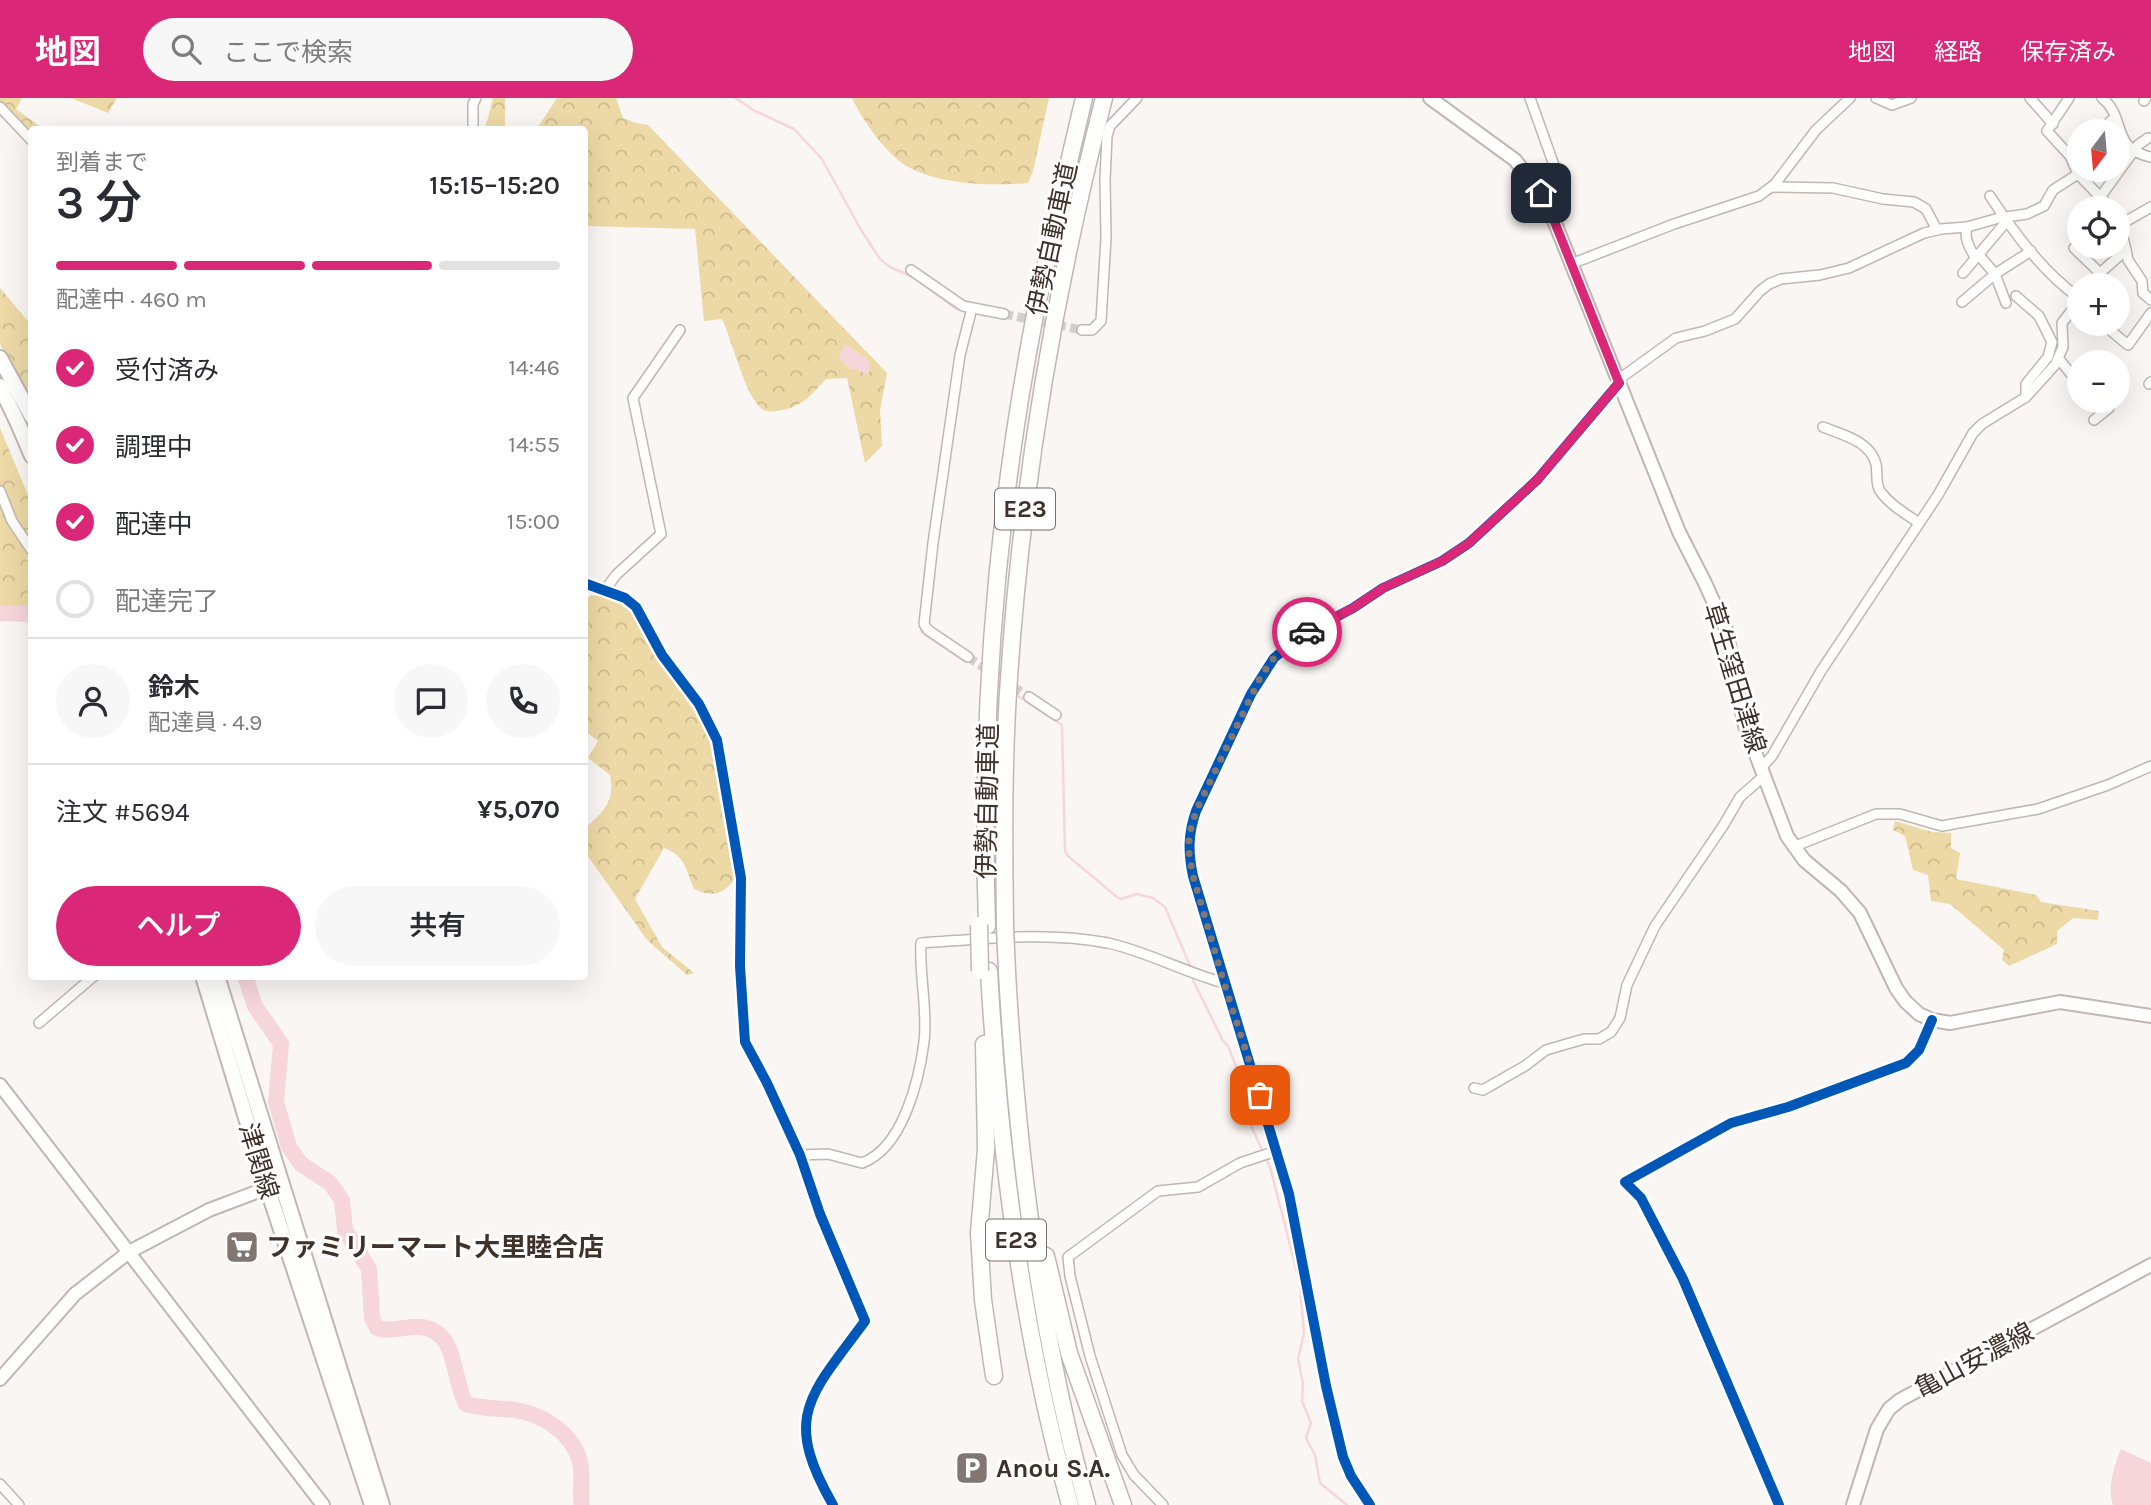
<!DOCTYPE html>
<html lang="ja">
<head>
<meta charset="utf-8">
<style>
  body { margin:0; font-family:Karla,"Noto Sans JP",sans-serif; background:#f7f7f7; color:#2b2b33; height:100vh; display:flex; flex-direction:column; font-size:26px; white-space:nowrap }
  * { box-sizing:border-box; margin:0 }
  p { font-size:23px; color:#7c7c81 }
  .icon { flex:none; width:38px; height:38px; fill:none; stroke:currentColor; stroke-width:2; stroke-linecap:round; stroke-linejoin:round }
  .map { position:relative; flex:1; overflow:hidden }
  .drawer { position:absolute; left:28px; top:28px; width:560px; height:854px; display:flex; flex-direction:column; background:#fff; border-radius:7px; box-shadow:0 7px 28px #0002 }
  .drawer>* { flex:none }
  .needle { width:46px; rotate:196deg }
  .fabs { position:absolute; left:2067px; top:21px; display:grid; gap:14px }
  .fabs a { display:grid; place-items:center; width:63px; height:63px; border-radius:50%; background:#fff; box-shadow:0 7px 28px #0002; font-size:35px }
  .pin { position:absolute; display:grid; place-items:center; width:60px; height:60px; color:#fff; margin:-30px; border-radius:14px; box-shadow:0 4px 10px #0006 }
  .courier { position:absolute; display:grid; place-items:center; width:70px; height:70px; margin:-35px; border:5px solid #db2777; border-radius:50%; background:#fff; color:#222; box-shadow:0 2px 9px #0007 }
  .headline em { font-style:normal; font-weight:600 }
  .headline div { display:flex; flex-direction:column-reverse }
  .headline { display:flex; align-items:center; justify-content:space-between; height:119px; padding:0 28px }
  h1 { font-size:46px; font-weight:600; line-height:52px }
  .bar { display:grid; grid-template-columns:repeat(4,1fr); gap:10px 7px; align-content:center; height:84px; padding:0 28px }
  .bar i { height:9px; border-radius:5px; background:#e1e1e2 }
  .bar .selected { background:#db2777 }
  .bar p { grid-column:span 4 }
  .line { display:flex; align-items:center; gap:18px; padding:0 28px; border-top:2px solid #e1e1e2 }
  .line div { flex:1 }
  .round { display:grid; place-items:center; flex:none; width:74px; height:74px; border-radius:37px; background:#f7f7f7 }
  ol { padding:0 28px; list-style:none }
  li { display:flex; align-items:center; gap:21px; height:77px }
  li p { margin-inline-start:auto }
  li .icon { padding:7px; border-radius:50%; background:#db2777; color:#fff; stroke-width:4 }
  li:last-child { color:#7c7c81 }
  li i { width:38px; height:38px; border:4px solid #e1e1e2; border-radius:50% }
  .action { display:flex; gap:14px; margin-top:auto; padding:14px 28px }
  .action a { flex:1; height:80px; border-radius:42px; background:#db2777; color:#fff; font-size:28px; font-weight:600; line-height:80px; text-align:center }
  .action a+a { background:#f7f7f7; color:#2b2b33 }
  header { display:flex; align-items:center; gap:42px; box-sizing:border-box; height:98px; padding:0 35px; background:#db2777; color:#fff }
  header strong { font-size:33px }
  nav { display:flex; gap:38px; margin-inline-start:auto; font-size:24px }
  .search { width:490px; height:63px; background:#f7f7f7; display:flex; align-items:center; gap:18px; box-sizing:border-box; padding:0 24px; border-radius:38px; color:#7c7c81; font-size:26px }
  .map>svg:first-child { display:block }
  .forest { fill:url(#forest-crowns) }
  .water { fill:#f6d6db }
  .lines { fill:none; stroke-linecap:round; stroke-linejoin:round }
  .stream { stroke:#f6d6db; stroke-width:2.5 }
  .river { stroke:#f6d6db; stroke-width:16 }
  .street-tunnel { stroke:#d5cfcc; stroke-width:9; stroke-dasharray:9 4.5; stroke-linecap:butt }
  .street-casing { stroke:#c0b7b3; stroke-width:12 }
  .secondary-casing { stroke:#c0b7b3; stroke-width:16 }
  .primary-casing { stroke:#c0b7b3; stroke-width:18 }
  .highway-casing { stroke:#c0b7b3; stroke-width:19 }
  .street { stroke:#fefefd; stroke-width:9 }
  .secondary { stroke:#fefefd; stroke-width:12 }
  .primary { stroke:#fefefd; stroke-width:14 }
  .highway { stroke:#fefefd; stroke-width:16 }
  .highway-bridge-casing { stroke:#c0b7b3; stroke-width:19; stroke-linecap:butt }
  .highway-bridge { stroke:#fefefd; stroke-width:16 }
  .cycleway-casing { stroke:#fff; stroke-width:15 }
  .cycleway { stroke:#0057b8; stroke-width:10 }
  .done { stroke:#817671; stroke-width:7; stroke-dasharray:0 12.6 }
  .route { stroke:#db2777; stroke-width:9 }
  .labels { text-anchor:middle; stroke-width:6; stroke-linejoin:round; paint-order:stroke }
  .shield { fill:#fff; stroke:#796f6a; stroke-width:2 }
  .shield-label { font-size:24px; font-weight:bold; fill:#40312a }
  .street-label { font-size:26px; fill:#40312a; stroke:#fff }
  .poi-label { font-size:26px; font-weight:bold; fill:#40312a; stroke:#fff; text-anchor:start }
</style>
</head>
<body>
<header>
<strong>地図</strong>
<div class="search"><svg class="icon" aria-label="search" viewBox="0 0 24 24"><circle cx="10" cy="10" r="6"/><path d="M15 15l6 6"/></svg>ここで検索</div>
<nav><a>地図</a><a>経路</a><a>保存済み</a></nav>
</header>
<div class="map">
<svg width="2151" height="1407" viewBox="0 0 2151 1407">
  <defs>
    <pattern id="forest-crowns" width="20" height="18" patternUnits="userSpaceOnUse" patternTransform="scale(1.75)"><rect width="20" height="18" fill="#edd9a6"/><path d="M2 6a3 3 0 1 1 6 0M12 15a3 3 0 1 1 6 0" fill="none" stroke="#ccbb8f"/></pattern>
  </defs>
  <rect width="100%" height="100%" fill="#faf6f4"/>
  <g class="forest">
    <path d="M0 0H22L16 11 41 29 38 31 32 32 31 40 0 3Z"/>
    <path d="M71 0H117L108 15Z"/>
    <path d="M493 0H505V31H485Z"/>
    <path d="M557 0H616L623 20 636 25 648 27 887 275 880 312 882 348 865 365 847 280 826 281C813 295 802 309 782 312 775 313 767 315 762 311 745 298 732 242 722 221L704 223 695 131 585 128 584 32H536Z"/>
    <path d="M852 0H1049L1033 73 1028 85C992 88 943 87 910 70 888 59 862 22 852 0Z"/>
    <path d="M0 190 31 227V303L0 246Z"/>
    <path d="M0 330 31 404V459L26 460 31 467V514L0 510Z"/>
    <path d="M604 497 624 505 643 526 660 562 709 636 735 780C725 796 712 800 694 791 686 771 685 758 664 750L635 801 662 849 694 875 687 877 647 842 585 754 584 732C603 712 615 707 610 677L588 660 598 643 584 632 585 501 591 498Z"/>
    <path d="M1895 723 1932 734 1951 735V750L1960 755 1956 781 2036 797 2041 804 2099 813 2098 822 2073 820 2057 833V846L2009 868 2002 862 2004 852 1950 806 1931 803 1928 777 1913 772 1905 738 1893 732Z"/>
  </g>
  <g class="water">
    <path d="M846 247 869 262V275L865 276 858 271H850L839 261 842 251Z"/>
    <path d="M2121 1351 2151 1365V1407H2113C2107 1390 2114 1368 2121 1351Z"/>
  </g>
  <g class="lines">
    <g class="stream">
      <path d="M735 0 755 13 794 31 822 61 861 132 880 161 890 169 913 179 955 210 967 214 966 217"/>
      <path d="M931 431 951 292"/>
      <path d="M921 518 926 466"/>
      <path d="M921 528V533L927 538 966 564"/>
      <path d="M1015 596 1062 627 1065 753 1068 758 1117 799 1121 801 1137 796 1153 800 1165 809 1191 870"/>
      <path d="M1193 882 1223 943 1228 948 1241 981 1237 994 1242 1008 1270 1069 1297 1174"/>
      <path d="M1300 1188 1304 1235 1298 1261 1303 1285 1302 1303 1311 1325 1306 1340 1315 1357 1320 1385 1347 1407"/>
    </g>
    <g class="river">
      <path d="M0 515 32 516"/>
      <path d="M245 878 255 908 281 946 276 1004 289 1049 301 1066 330 1085 342 1102 345 1132 369 1171 372 1220 377 1230C393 1235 407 1227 422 1229 459 1235 451 1279 466 1306 482 1311 498 1310 515 1312 542 1316 573 1335 580 1364 584 1378 579 1393 582 1407"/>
    </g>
    <g class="street-tunnel">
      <path d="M1004 216 1082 232"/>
      <path d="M968 559 1029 599"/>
    </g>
    <defs>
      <g id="street">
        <path d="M1530 0 1560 84 1541 95"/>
        <path d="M1876 0 1892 7 1911 0"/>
        <path d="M2030 0 2053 26"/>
        <path d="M2069 0 2047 33 2070 58 2078 76 2111 110"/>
        <path d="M2102 0C2127 19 2110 51 2151 59"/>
        <path d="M2144 3 2146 0"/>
        <path d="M0 9 32 43"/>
        <path d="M473 32V6L476 0"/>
        <path d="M2100 33 2114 20"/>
        <path d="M1772 89 1833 90 1883 101 1914 104 1926 111 1937 132"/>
        <path d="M1990 98C2015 136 2042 173 2079 200"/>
        <path d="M2101 98 2138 47 2148 40"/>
        <path d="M1967 129C1964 141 1969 149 1975 159"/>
        <path d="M2074 150 2100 175"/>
        <path d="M2126 152 2128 162 2142 183 2143 195 2151 202"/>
        <path d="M1978 156 1995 176 2006 205"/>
        <path d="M1571 166 1674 126 1759 98 1775 86 1816 32 1850 0"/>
        <path d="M911 172 963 208 1004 216"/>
        <path d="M1963 175 2006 124"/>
        <path d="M2090 187 2100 175 2126 152 2121 131 2123 125 2151 109"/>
        <path d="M2016 198 2039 218 2052 244 2048 259 2026 286V299"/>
        <path d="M1962 204 1995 176 2031 153"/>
        <path d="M2103 226 2128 247 2151 215"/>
        <path d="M1082 232H1092L1101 223 1106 140 1105 82 1107 38 1110 28 1137 0"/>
        <path d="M2059 261 2079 286"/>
        <path d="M1618 282 1676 240 1705 233 1735 221 1760 193 1769 186 1781 181 1820 177 1849 170 1924 135 1941 131 1967 129 1999 120 2027 116 2044 108 2053 92 2078 76"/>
        <path d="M2149 286 2151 284"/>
        <path d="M2094 322 2109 310 2111 303"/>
        <path d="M1823 329C1843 337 1870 343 1876 366 1878 376 1875 385 1880 393 1890 407 1906 416 1919 425"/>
        <path d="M0 393 12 423 32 453"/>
        <path d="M584 485 625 500 636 509 662 557 699 606 717 642 741 780 740 868 745 944 767 985 800 1057 820 1116 865 1223C811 1297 781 1317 833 1407"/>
        <path d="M605 492 616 477 661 436 633 300 680 232"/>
        <path d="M968 559 928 532 924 526 933 445 960 257 972 210"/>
        <path d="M1029 599 1056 617"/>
        <path d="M1762 669 1772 658 1821 573 1938 397 1973 335 1982 326 2026 299 2055 267 2063 249 2062 225 2079 203"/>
        <path d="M1793 749 1876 716H1900L1942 728 2038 711 2108 687 2151 668"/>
        <path d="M39 925 94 878"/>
        <path d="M1474 990 1483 992 1525 968 1546 952 1584 941H1599L1611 934 1620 920 1627 887 1655 828 1723 728 1740 699 1765 677"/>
        <path d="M800 1057 828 1056 862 1065C903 1050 919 982 924 944 928 911 919 878 921 845 983 841 1046 833 1108 845 1148 854 1184 874 1224 885"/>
        <path d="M0 1386 19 1407"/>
        <path d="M1163 1407 1134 1377 1122 1357 1090 1258 1070 1178 1068 1159 1158 1093 1198 1089 1240 1065 1276 1053"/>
        <path d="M1370 1407 1351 1378 1343 1359 1326 1288 1289 1096 1193 778C1188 754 1188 736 1196 713L1251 596 1274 560 1302 537 1353 510 1383 490 1442 463 1469 445 1537 382 1619 285"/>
        <path d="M1779 1407 1683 1181 1641 1100 1625 1084 1731 1025 1788 1009 1906 965 1919 952 1932 922"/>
      </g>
      <g id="secondary">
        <path d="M1430 0 1515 62 1541 95 1555 125 1679 434 1705 485 1726 532 1745 628 1787 738 1804 762 1841 793 1860 815 1896 890 1905 903 1919 916 1932 922 1950 925 2060 904 2151 918"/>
        <path d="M0 987 323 1407"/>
        <path d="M0 1281 75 1196 129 1154 209 1112 275 1087"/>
        <path d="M1853 1407 1877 1331 1889 1311 1900 1302 2151 1167"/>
      </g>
      <g id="primary">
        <path d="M0 260 32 319"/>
        <path d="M0 288 17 323 32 358"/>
        <path d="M203 878 267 1089 372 1407"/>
        <path d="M217 878 382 1407"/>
      </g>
      <g id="highway">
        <path d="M987 828C980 624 996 418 1035 217 1050 144 1067 72 1084 0"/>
        <path d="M1005 829C1004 746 1003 663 1009 580 1022 384 1055 190 1104 0"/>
        <path d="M989 873C999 1052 1022 1234 1070 1407"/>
        <path d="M1007 874C1017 1053 1039 1234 1087 1407"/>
        <path d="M984 946 986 1051 979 1135 983 1202 994 1278"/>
        <path d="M1046 1158 1069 1255 1123 1407"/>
      </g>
    </defs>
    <use href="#street" class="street-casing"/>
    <use href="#secondary" class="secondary-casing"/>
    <use href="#primary" class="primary-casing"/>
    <use href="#highway" class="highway-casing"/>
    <use href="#street" class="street"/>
    <use href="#secondary" class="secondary"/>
    <use href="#primary" class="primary"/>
    <use href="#highway" class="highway"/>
    <defs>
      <g id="highway-bridge">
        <path d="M979 827 980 873"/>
        <path d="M1005 829 1007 874"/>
      </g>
    </defs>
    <use href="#highway-bridge" class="highway-bridge-casing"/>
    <use href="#highway-bridge" class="highway-bridge"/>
    <defs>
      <g id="cycleway">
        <path d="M584 485 625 500 636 509 662 557 699 606 717 642 741 780 740 868 745 944 767 985 800 1057 820 1116 865 1223C811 1297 781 1317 833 1407"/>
        <path d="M1370 1407 1351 1378 1343 1359 1326 1288 1289 1096 1193 778C1188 754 1188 736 1196 713L1251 596 1274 560 1302 537 1353 510 1383 490 1442 463 1469 445 1537 382 1619 285"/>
        <path d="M1779 1407 1683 1181 1641 1100 1625 1084 1731 1025 1788 1009 1906 965 1919 952 1932 922"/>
      </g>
    </defs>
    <use href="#cycleway" class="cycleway-casing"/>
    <use href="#cycleway" class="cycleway"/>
  </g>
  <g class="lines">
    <path class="done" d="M1260 997 1224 885 1193 778 1188 749 1191 730 1196 713 1261 578 1274 560 1307 534"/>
    <path class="route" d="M1307 534 1353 510 1383 490 1442 463 1469 445 1537 382 1619 285 1555 125 1541 95"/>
  </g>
  <defs>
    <symbol id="supermarket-square" viewBox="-11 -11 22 22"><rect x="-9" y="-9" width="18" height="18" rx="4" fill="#817671" stroke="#fff"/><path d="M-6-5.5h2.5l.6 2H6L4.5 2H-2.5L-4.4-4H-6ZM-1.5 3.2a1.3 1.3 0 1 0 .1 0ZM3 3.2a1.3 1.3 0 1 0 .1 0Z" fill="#fff"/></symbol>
    <symbol id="parking-square" viewBox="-11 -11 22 22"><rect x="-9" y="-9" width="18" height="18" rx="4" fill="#817671" stroke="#fff"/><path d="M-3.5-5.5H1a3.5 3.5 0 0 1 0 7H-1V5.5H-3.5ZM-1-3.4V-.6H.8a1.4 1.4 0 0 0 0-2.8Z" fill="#fff"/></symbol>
  </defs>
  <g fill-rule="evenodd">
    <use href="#supermarket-square" x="223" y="1130" width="38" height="38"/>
    <use href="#parking-square" x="953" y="1351" width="38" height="38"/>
  </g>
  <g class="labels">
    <g class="shield">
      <rect x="995" y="390.5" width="60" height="41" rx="5"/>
      <rect x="986" y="1121.5" width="60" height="41" rx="5"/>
    </g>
    <g class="shield-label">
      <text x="1025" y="419">E23</text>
      <text x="1016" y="1150">E23</text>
    </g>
    <g class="street-label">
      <text transform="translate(1052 141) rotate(-78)" y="9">伊勢自動車道</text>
      <text transform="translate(1735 580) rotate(73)" y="9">草生窪田津線</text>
      <text transform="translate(987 703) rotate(-89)" y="9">伊勢自動車道</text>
      <text transform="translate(259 1063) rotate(73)" y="9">津関線</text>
      <text transform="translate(1974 1262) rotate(-28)" y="9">亀山安濃線</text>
    </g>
    <g class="poi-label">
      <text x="266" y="1158">ファミリーマート大里睦合店</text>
      <text x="996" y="1379">Anou S.A.</text>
    </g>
  </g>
</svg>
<div class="fabs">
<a><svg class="needle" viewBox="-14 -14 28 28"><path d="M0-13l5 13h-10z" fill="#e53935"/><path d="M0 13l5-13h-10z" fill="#7c7c81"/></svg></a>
<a><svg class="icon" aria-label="locate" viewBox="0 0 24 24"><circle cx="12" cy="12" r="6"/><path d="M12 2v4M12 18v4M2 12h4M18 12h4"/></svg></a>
<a>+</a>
<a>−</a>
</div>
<div class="pin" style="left:1260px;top:997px;background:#ea580c"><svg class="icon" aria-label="bag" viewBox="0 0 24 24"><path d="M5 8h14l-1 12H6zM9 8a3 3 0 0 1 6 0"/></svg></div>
<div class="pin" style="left:1541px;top:95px;background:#1f2937"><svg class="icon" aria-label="home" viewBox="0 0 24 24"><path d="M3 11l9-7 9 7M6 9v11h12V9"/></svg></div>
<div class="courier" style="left:1307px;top:534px"><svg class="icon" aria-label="car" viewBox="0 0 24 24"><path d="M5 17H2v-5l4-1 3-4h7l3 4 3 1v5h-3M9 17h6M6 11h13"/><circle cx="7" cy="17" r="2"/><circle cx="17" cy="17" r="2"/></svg></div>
<section class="drawer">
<div class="headline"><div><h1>3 分</h1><p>到着まで</p></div><em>15:15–15:20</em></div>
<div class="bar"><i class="selected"></i><i class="selected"></i><i class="selected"></i><i></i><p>配達中 · 460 m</p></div>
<ol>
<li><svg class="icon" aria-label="check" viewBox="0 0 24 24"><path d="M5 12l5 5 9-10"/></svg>受付済み<p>14:46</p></li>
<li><svg class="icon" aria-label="check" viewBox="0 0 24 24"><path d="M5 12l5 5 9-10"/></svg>調理中<p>14:55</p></li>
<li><svg class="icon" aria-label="check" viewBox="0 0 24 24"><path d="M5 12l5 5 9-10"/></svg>配達中<p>15:00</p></li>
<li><i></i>配達完了</li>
</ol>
<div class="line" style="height:126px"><a class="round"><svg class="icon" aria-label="person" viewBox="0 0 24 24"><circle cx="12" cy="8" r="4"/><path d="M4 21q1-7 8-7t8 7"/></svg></a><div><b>鈴木</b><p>配達員 · 4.9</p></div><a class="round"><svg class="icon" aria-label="chat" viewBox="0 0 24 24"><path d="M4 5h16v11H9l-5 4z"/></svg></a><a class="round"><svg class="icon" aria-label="phone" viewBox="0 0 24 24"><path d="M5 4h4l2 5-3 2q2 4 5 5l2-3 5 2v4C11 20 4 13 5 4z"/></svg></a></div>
<div class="line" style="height:91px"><div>注文 #5694</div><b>¥5,070</b></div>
<div class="action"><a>ヘルプ</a><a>共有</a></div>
</section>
</div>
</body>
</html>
